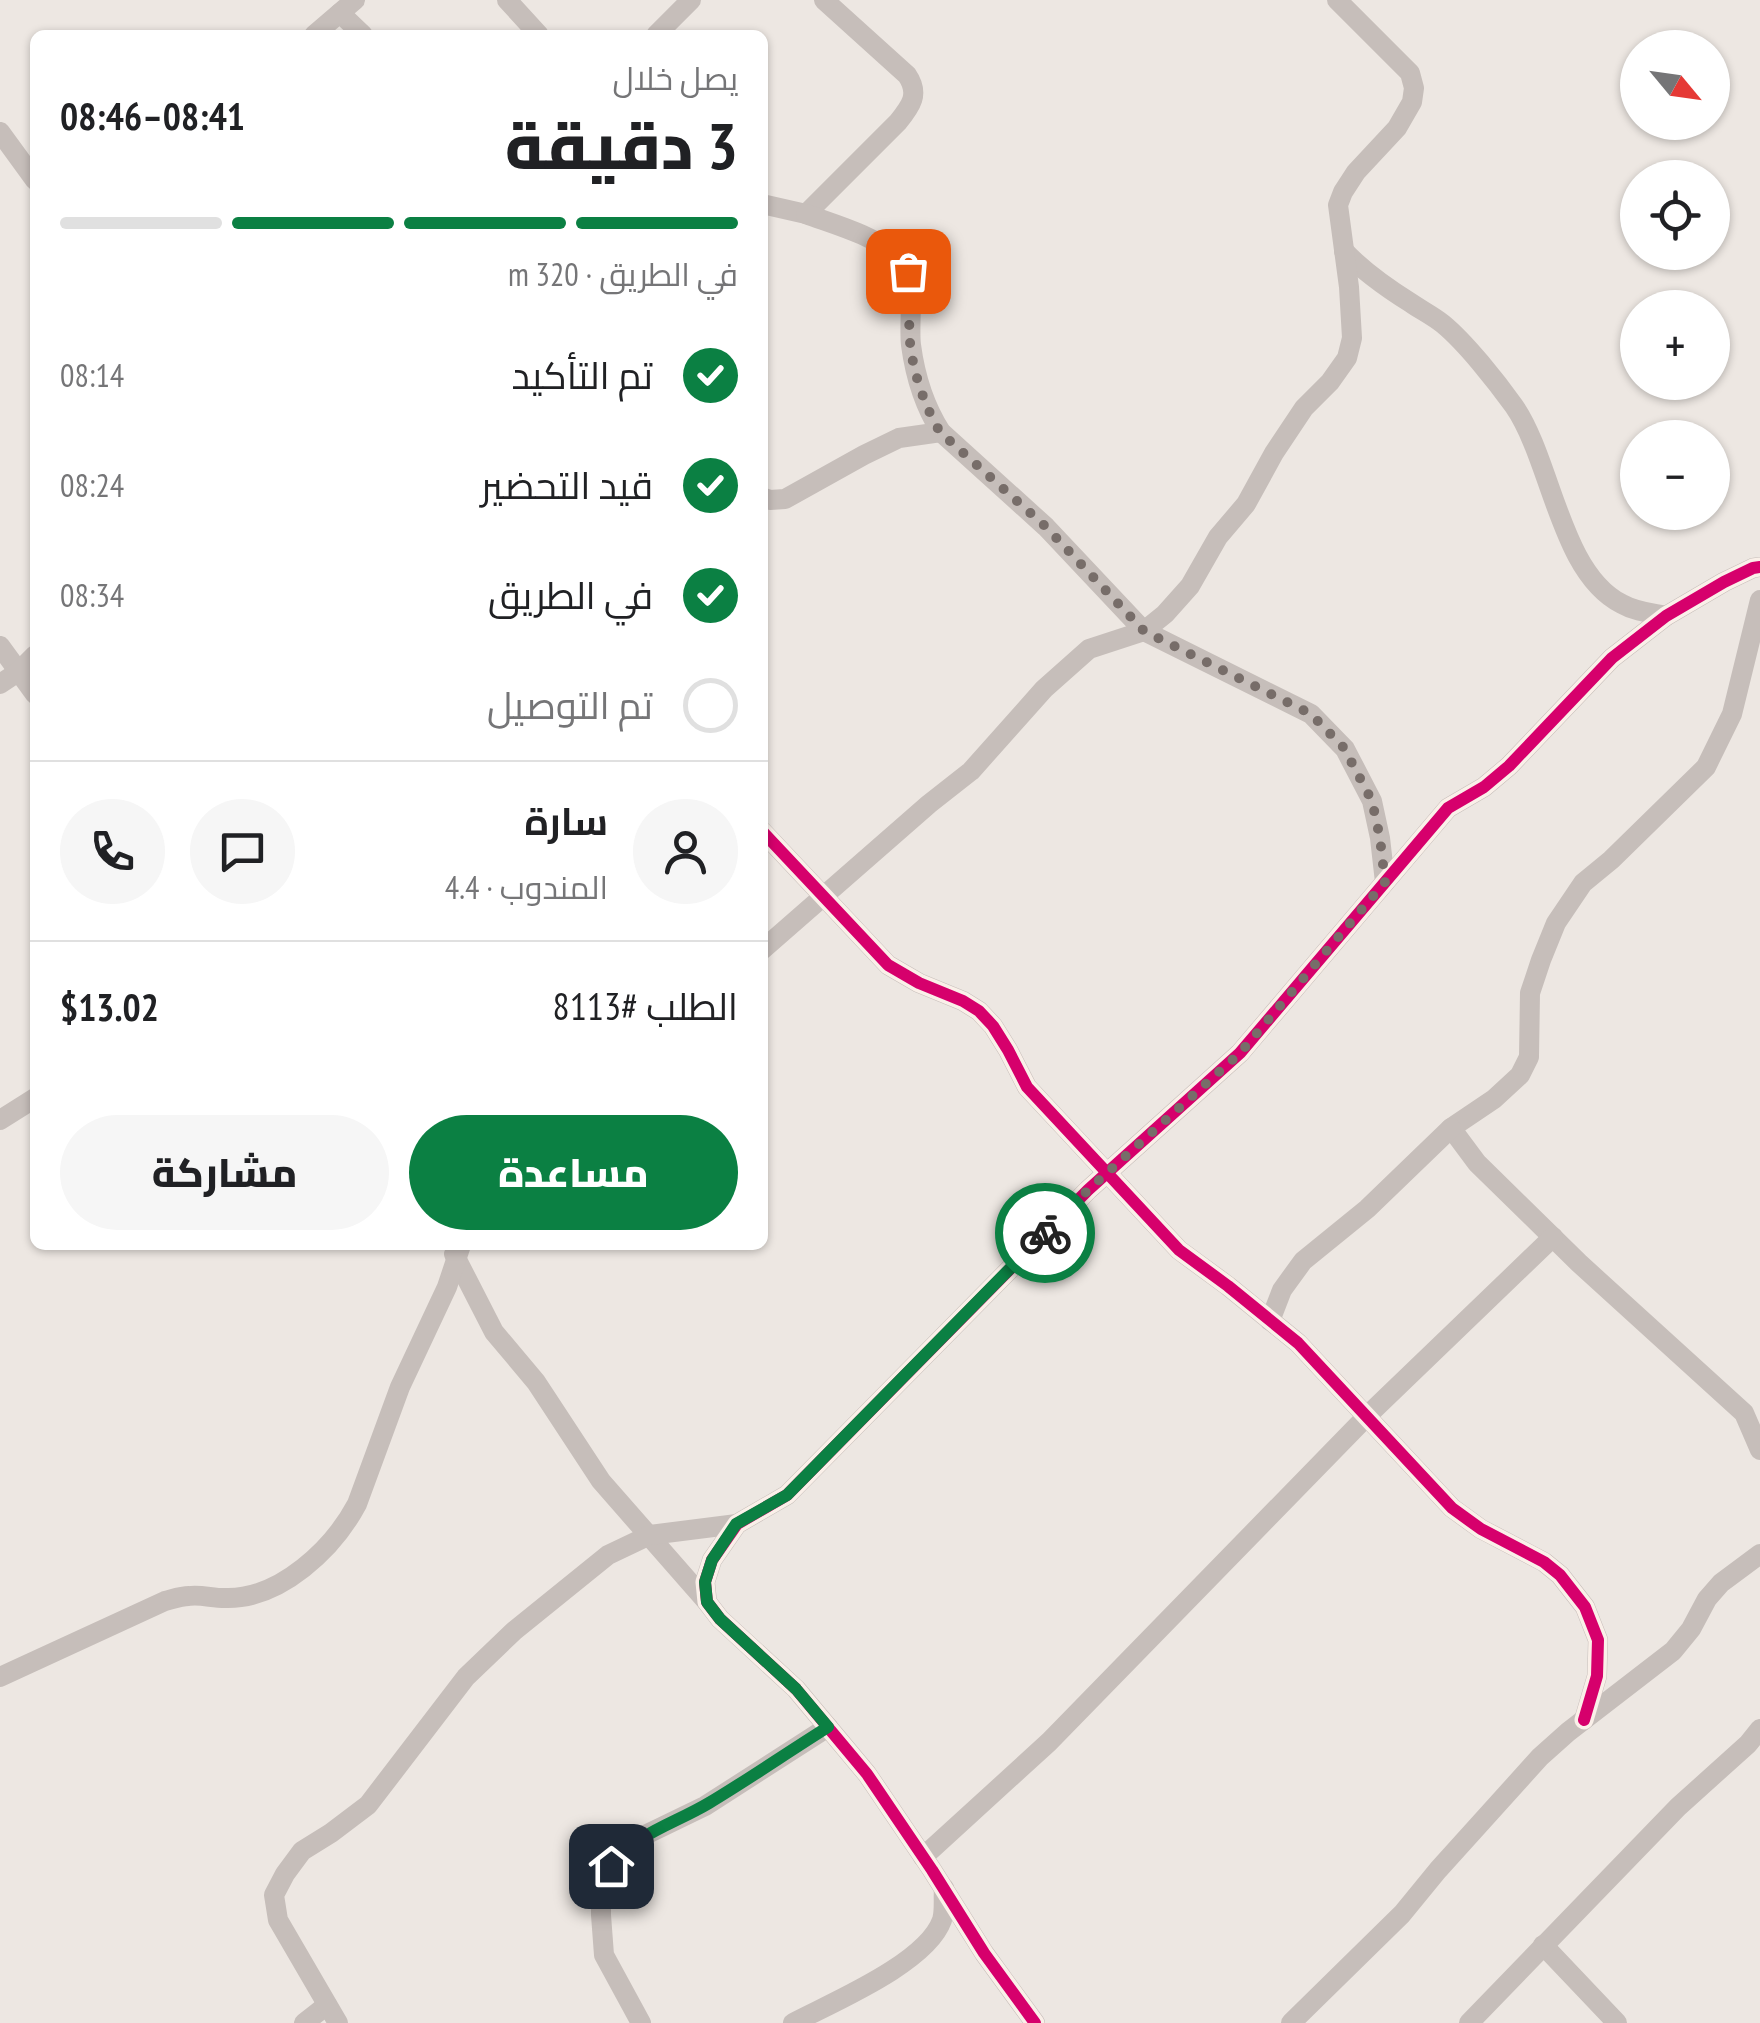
<!DOCTYPE html>
<html lang="ar">
<head>
<meta charset="utf-8">
<style>
  body { margin:0; font-family:"PT Sans Narrow",Cairo,sans-serif; background:#f6f6f6; color:#202124; direction:rtl; height:100vh; display:flex; flex-direction:column; font-size:38px; white-space:nowrap }
  * { box-sizing:border-box; margin:0 }
  p { font-size:32px; color:#757577 }
  .icon { flex:none; width:55px; height:55px; fill:none; stroke:currentColor; stroke-width:2; stroke-linecap:round; stroke-linejoin:round }
  .map { position:relative; flex:1; overflow:hidden; direction:ltr }
  .sheet { position:absolute; left:30px; top:30px; width:738px; height:1220px; display:flex; flex-direction:column; background:#fff; border-radius:15px; box-shadow:0 2px 8px #0004; direction:rtl }
  .sheet>* { flex:none }
  .needle { width:65px; rotate:119deg }
  .buttons { position:absolute; left:1620px; top:30px; display:grid; gap:20px }
  .buttons a { display:grid; place-items:center; width:110px; height:110px; border-radius:50%; background:#fff; box-shadow:0 2px 8px #0004; font-size:50px }
  .pin { position:absolute; display:grid; place-items:center; width:85px; height:85px; color:#fff; margin:-42px; border-radius:20px; box-shadow:0 5px 15px #0006 }
  .courier { position:absolute; display:grid; place-items:center; width:100px; height:100px; margin:-50px; border:8px solid #0b8043; border-radius:50%; background:#fff; color:#222; box-shadow:0 2px 12px #0007 }
  .headline em { font-style:normal; font-weight:800 }
  .headline div { display:flex; flex-direction:column-reverse }
  .headline { display:flex; align-items:center; justify-content:space-between; height:170px; padding:0 30px }
  h1 { font-size:65px; font-weight:800; line-height:75px }
  .bar { display:grid; grid-template-columns:repeat(4,1fr); gap:15px 10px; align-content:center; height:120px; padding:0 30px }
  .bar i { height:12px; border-radius:8px; background:#e0e0e0 }
  .bar .selected { background:#0b8043 }
  .bar p { grid-column:span 4 }
  .line { display:flex; align-items:center; gap:25px; padding:0 30px; border-top:2px solid #e0e0e0 }
  .line div { flex:1 }
  .round { display:grid; place-items:center; flex:none; width:105px; height:105px; border-radius:52px; background:#f6f6f6 }
  ol { padding:0 30px; list-style:none }
  li { display:flex; align-items:center; gap:30px; height:110px }
  li p { margin-inline-start:auto }
  li .icon { padding:10px; border-radius:50%; background:#0b8043; color:#fff; stroke-width:4 }
  li:last-child { color:#757577 }
  li i { width:55px; height:55px; border:5px solid #e0e0e0; border-radius:50% }
  .action { display:flex; gap:20px; margin-top:auto; padding:20px 30px }
  .action a { flex:1; height:115px; border-radius:60px; background:#0b8043; color:#fff; font-size:40px; font-weight:800; line-height:115px; text-align:center }
  .action a+a { background:#f6f6f6; color:#202124 }
  .map>svg:first-child { display:block }
  .lines { fill:none; stroke-linecap:round; stroke-linejoin:round }
  .minor { stroke:#c6beba; stroke-width:20 }
  .cycleway-casing { stroke:#faf0e9; stroke-width:19 }
  .cycleway { stroke:#d6006c; stroke-width:12 }
  .done { stroke:#776d69; stroke-width:10; stroke-dasharray:0 18 }
  .route { stroke:#0b8043; stroke-width:12 }
</style>
</head>
<body>
<div class="map">
<svg width="1760" height="2023" viewBox="0 0 1760 2023">
  <rect width="100%" height="100%" fill="#ede7e2"/>
  <g class="lines">
    <g class="minor">
      <path d="M507 0 539 35"/>
      <path d="M340 13 363 35"/>
      <path d="M314 35 355 0"/>
      <path d="M656 35 691 0"/>
      <path d="M0 132 35 180"/>
      <path d="M762 204 806 214 898 122C911 106 920 94 907 75L824 0"/>
      <path d="M806 214C836 225 873 235 897 256 918 274 908 320 911 345 915 375 925 407 941 432L1046 527 1144 631 1311 714 1345 749 1372 801 1380 838 1385 882"/>
      <path d="M1344 251C1364 272 1387 288 1411 303 1421 310 1433 316 1443 324 1466 343 1496 381 1514 406 1552 461 1560 573 1622 604 1636 612 1651 613 1666 616"/>
      <path d="M762 497 770 500 785 499 864 455 899 438 941 432"/>
      <path d="M1760 600 1732 714 1706 767 1611 860 1583 883 1556 923 1541 960 1530 993 1529 1057 1520 1075 1494 1099 1451 1128 1477 1163 1579 1263 1744 1413 1760 1450"/>
      <path d="M0 646 35 694"/>
      <path d="M0 684 18 672 35 655"/>
      <path d="M762 831 888 965 919 983 963 1001 979 1011 993 1026 1008 1050 1027 1087 1179 1250 1228 1286 1298 1343 1452 1508 1481 1529 1544 1562 1560 1575 1585 1607 1598 1640 1597 1676 1584 1720"/>
      <path d="M762 950 929 804 971 771 1044 689 1089 649 1144 631 1165 614 1190 586 1218 537 1246 504 1274 453 1304 408 1330 382 1347 358 1352 338 1349 287 1338 205 1343 192 1356 172 1397 128 1412 102 1414 88 1410 73 1337 0"/>
      <path d="M0 1120 35 1098"/>
      <path d="M454 1254 494 1332 536 1382 601 1481 707 1602"/>
      <path d="M1270 1321 1282 1290 1303 1261 1367 1209 1451 1128"/>
      <path d="M0 1677 165 1601C173 1599 181 1596 189 1596 201 1594 215 1599 228 1598 281 1598 333 1549 357 1504L400 1387 447 1287 461 1245"/>
      <path d="M923 1857 1049 1742 1368 1415 1553 1237"/>
      <path d="M1543 1945 1617 2023"/>
      <path d="M304 2023 327 2005"/>
      <path d="M338 2023 278 1920 274 1895 285 1874 302 1851 331 1833 368 1805 466 1677 514 1631 608 1555 650 1535 737 1524"/>
      <path d="M641 2023 604 1955 601 1915V1887L611 1866 620 1854 641 1837 705 1806 828 1727"/>
      <path d="M793 2023C833 2002 927 1963 942 1920 945 1911 943 1898 944 1888"/>
      <path d="M1035 2023 984 1953 932 1870 867 1774 796 1689 720 1619 707 1602 705 1582 712 1560 737 1524 787 1495 1088 1190 1240 1053 1448 808 1484 787 1509 766 1612 658 1666 616 1724 582 1753 568 1760 567"/>
      <path d="M1291 2023 1402 1914 1438 1870 1540 1757 1568 1732 1673 1651 1691 1629 1707 1599 1721 1583 1760 1554"/>
      <path d="M1469 2023 1678 1807 1748 1744 1760 1729"/>
    </g>
    <defs>
      <g id="cycleway">
        <path d="M762 831 888 965 919 983 963 1001 979 1011 993 1026 1008 1050 1027 1087 1179 1250 1228 1286 1298 1343 1452 1508 1481 1529 1544 1562 1560 1575 1585 1607 1598 1640 1597 1676 1584 1720"/>
        <path d="M1035 2023 984 1953 932 1870 867 1774 796 1689 720 1619 707 1602 705 1582 712 1560 737 1524 787 1495 1088 1190 1240 1053 1448 808 1484 787 1509 766 1612 658 1666 616 1724 582 1753 568 1760 567"/>
      </g>
    </defs>
    <use href="#cycleway" class="cycleway-casing"/>
    <use href="#cycleway" class="cycleway"/>
  </g>
  <g class="lines">
    <path class="done" d="M908 271C911 295 908 318 910 342 913 373 925 407 940 432L1046 527 1144 631 1311 714 1344 748 1372 801 1380 838 1385 882 1240 1053 1088 1190 1045 1233"/>
    <path class="route" d="M611 1866C636 1833 674 1824 709 1803 749 1779 788 1752 828 1727L796 1689 720 1619 707 1602 705 1582 712 1560 736 1524 787 1495 1045 1233"/>
  </g>
</svg>
<div class="buttons">
<a><svg class="needle" viewBox="-14 -14 28 28"><path d="M0-13l5 13h-10z" fill="#e53935"/><path d="M0 13l5-13h-10z" fill="#757577"/></svg></a>
<a><svg class="icon" aria-label="locate" viewBox="0 0 24 24"><circle cx="12" cy="12" r="6"/><path d="M12 2v4M12 18v4M2 12h4M18 12h4"/></svg></a>
<a>+</a>
<a>−</a>
</div>
<div class="pin" style="left:908px;top:271px;background:#ea580c"><svg class="icon" aria-label="bag" viewBox="0 0 24 24"><path d="M5 8h14l-1 12H6zM9 8a3 3 0 0 1 6 0"/></svg></div>
<div class="pin" style="left:611px;top:1866px;background:#1f2937"><svg class="icon" aria-label="home" viewBox="0 0 24 24"><path d="M3 11l9-7 9 7M6 9v11h12V9"/></svg></div>
<div class="courier" style="left:1045px;top:1233px"><svg class="icon" aria-label="bike" viewBox="0 0 24 24"><circle cx="6" cy="16" r="4"/><circle cx="18" cy="16" r="4"/><path d="M6 16l4-8h5l3 8M10 8l3 8H6M13 5h3"/></svg></div>
<section class="sheet">
<div class="headline"><div><h1>3 دقيقة</h1><p>يصل خلال</p></div><em>08:41–08:46</em></div>
<div class="bar"><i class="selected"></i><i class="selected"></i><i class="selected"></i><i></i><p>في الطريق · 320 m</p></div>
<ol>
<li><svg class="icon" aria-label="check" viewBox="0 0 24 24"><path d="M5 12l5 5 9-10"/></svg>تم التأكيد<p>08:14</p></li>
<li><svg class="icon" aria-label="check" viewBox="0 0 24 24"><path d="M5 12l5 5 9-10"/></svg>قيد التحضير<p>08:24</p></li>
<li><svg class="icon" aria-label="check" viewBox="0 0 24 24"><path d="M5 12l5 5 9-10"/></svg>في الطريق<p>08:34</p></li>
<li><i></i>تم التوصيل</li>
</ol>
<div class="line" style="height:180px"><a class="round"><svg class="icon" aria-label="person" viewBox="0 0 24 24"><circle cx="12" cy="8" r="4"/><path d="M4 21q1-7 8-7t8 7"/></svg></a><div><b>سارة</b><p>المندوب · 4.4</p></div><a class="round"><svg class="icon" aria-label="chat" viewBox="0 0 24 24"><path d="M4 5h16v11H9l-5 4z"/></svg></a><a class="round"><svg class="icon" aria-label="phone" viewBox="0 0 24 24"><path d="M5 4h4l2 5-3 2q2 4 5 5l2-3 5 2v4C11 20 4 13 5 4z"/></svg></a></div>
<div class="line" style="height:130px"><div>الطلب #8113</div><b>$13.02</b></div>
<div class="action"><a>مساعدة</a><a>مشاركة</a></div>
</section>
</div>
</body>
</html>
